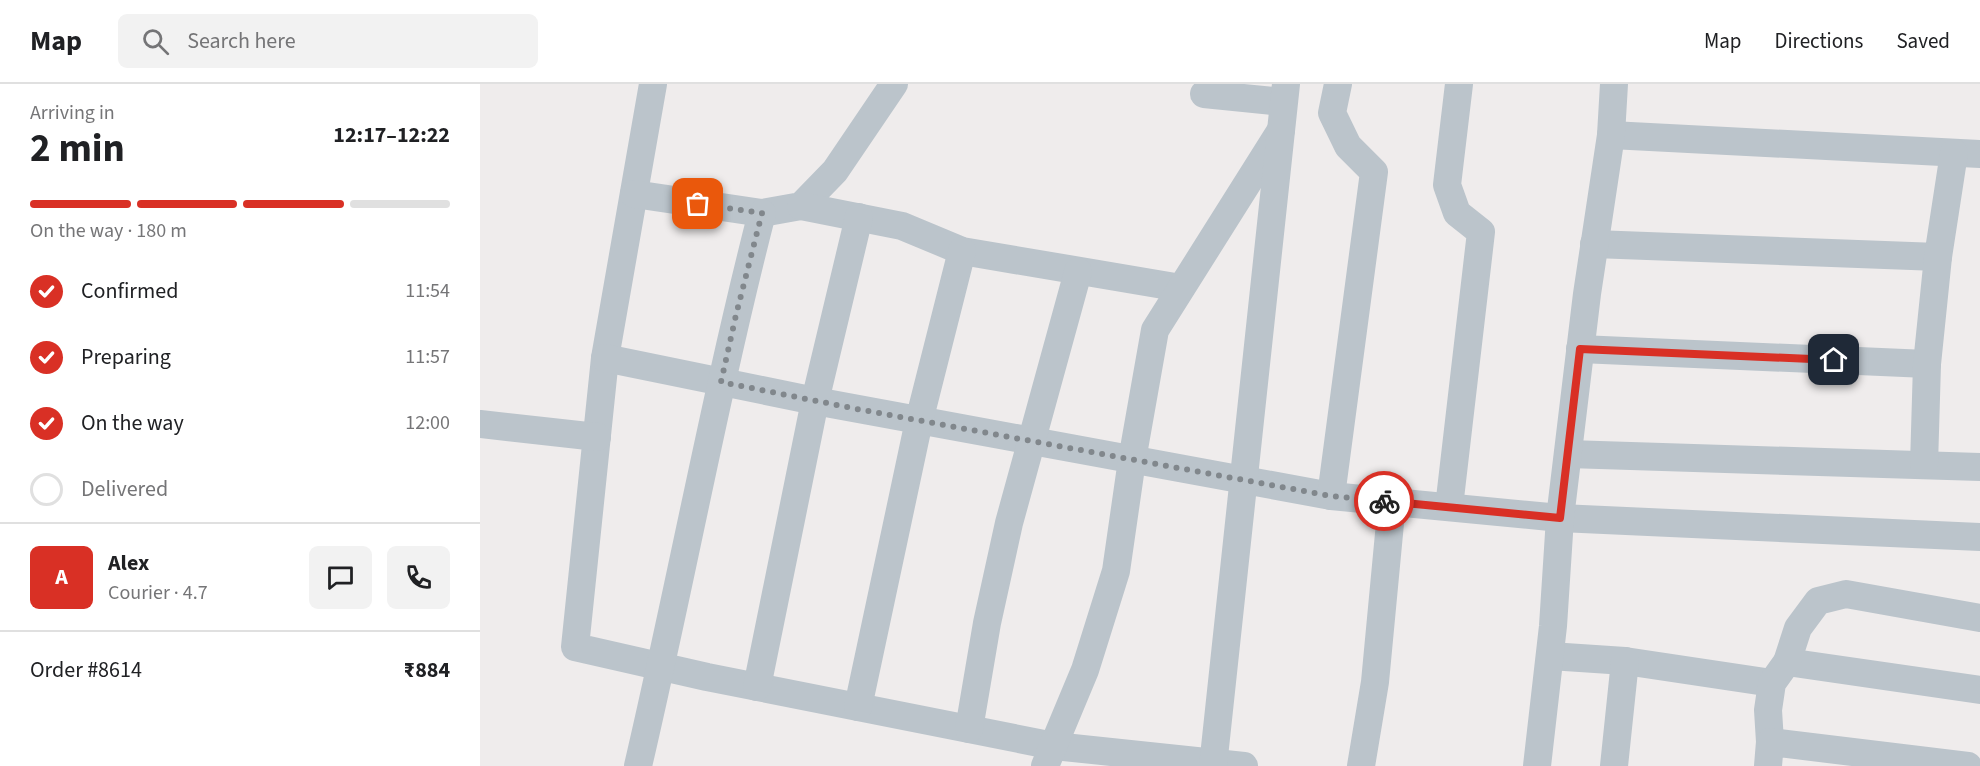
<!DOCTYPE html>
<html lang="en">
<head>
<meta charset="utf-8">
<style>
  body { margin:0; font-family:"Source Sans 3",sans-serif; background:#f2f2f2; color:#202124; height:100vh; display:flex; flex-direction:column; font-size:22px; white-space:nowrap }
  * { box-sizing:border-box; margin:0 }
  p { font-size:20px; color:#757577 }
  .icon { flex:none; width:33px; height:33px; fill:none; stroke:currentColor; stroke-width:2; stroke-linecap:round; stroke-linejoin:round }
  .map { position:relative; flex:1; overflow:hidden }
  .sheet { display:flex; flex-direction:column; background:#fff; width:480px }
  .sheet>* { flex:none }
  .pin { position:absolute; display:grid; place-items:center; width:51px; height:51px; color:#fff; margin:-26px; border-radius:12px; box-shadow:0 3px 9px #0006 }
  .courier { position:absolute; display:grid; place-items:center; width:60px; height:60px; margin:-30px; border:4px solid #d93025; border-radius:50%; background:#fff; color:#222; box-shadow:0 2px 8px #0007 }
  .summary em { font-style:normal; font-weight:700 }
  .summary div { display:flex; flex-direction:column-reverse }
  .summary { display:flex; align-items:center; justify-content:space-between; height:102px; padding:0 30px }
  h1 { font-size:39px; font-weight:700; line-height:45px }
  .bar { display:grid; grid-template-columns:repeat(4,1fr); gap:9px 6px; align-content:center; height:72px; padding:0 30px }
  .bar i { height:8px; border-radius:4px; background:#e0e0e0 }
  .bar .active { background:#d93025 }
  .bar p { grid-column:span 4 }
  .line { display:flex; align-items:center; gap:15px; padding:0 30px; border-top:2px solid #e0e0e0 }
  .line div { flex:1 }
  .round { display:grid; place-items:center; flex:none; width:63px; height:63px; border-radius:9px; background:#f2f2f2 }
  ol { padding:0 30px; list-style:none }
  li { display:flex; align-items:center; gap:18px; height:66px }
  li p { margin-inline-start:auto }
  li .icon { padding:6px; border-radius:50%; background:#d93025; color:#fff; stroke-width:4 }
  li:last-child { color:#757577 }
  li i { width:33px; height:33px; border:3px solid #e0e0e0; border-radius:50% }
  header { display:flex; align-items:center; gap:36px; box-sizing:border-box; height:84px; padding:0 30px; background:#fff; border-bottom:2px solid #e0e0e0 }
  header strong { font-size:28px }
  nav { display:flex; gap:33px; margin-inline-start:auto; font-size:21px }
  .search { width:420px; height:54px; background:#f2f2f2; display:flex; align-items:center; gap:15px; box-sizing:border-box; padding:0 21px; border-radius:9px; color:#757577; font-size:22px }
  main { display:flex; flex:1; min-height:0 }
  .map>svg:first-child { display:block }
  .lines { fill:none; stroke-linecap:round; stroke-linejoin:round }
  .minor { stroke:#bbc4cb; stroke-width:28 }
  .done { stroke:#81878c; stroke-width:6; stroke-dasharray:0 10.8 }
  .route { stroke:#d93025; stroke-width:8 }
</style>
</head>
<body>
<header>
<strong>Map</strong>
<div class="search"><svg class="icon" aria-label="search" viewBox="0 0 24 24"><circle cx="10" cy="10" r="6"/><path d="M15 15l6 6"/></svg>Search here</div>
<nav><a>Map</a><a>Directions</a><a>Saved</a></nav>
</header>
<main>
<section class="sheet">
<div class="summary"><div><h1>2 min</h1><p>Arriving in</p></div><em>12:17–12:22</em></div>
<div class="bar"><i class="active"></i><i class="active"></i><i class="active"></i><i></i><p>On the way · 180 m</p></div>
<ol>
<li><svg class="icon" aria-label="check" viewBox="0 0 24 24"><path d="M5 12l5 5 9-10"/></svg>Confirmed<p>11:54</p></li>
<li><svg class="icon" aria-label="check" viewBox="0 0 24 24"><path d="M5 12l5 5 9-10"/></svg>Preparing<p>11:57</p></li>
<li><svg class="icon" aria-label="check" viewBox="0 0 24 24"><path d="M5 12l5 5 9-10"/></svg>On the way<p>12:00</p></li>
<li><i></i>Delivered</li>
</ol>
<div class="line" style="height:108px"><b class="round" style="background:#d93025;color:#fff">A</b><div><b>Alex</b><p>Courier · 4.7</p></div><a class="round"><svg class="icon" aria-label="chat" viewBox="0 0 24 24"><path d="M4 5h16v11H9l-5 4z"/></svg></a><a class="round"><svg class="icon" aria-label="phone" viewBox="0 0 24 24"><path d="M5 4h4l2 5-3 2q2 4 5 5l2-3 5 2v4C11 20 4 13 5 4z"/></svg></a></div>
<div class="line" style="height:78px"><div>Order #8614</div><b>₹884</b></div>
</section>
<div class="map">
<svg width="1500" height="682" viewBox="0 0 1500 682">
  <rect width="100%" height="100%" fill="#efecec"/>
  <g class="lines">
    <g class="minor">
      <path d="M173 0 125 274 95 563 227 593 574 662 764 682"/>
      <path d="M724 10 803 18"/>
      <path d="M1131 51 1500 70"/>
      <path d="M154 110 282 129 321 122 355 87 414 0"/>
      <path d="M321 122 422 142 482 167 701 204"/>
      <path d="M1114 160 1458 173"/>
      <path d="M1100 265 1447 280"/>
      <path d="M125 274 335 317 851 412 1080 434 1500 453"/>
      <path d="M0 340 117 353"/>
      <path d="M1088 370 1500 383"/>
      <path d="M1444 381 1447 280 1458 173 1474 69"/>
      <path d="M851 412 894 88 868 62 852 29 858 0"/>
      <path d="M969 423 1001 148 977 129 967 101 979 0"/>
      <path d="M1070 572 1145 577 1292 599"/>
      <path d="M1307 578 1500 606"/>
      <path d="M277 603 335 317 379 133"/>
      <path d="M378 623 439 337 482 167"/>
      <path d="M489 645 507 539 529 439 598 188"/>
      <path d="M1290 658 1288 626 1292 599 1307 578 1318 544 1338 517 1366 510 1500 534"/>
      <path d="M158 682C201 498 235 312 282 129"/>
      <path d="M565 682 605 586 636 487 652 376 675 246 801 46"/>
      <path d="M733 682 806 0"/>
      <path d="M881 682 895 598 912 418"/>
      <path d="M1057 682 1073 542 1080 434 1107 210 1131 51 1134 0"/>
      <path d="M1134 682 1145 577"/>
      <path d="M1288 682 1290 658 1488 682"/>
    </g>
  </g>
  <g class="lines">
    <path class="done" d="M218 120 282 129 256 231 241 298 377 325 851 412 904 417"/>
    <path class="route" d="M904 417 1080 434 1100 265 1354 276"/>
  </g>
</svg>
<div class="pin" style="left:218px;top:120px;background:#ea580c"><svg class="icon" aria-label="bag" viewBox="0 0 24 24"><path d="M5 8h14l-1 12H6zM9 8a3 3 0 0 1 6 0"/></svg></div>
<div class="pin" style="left:1354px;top:276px;background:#1f2937"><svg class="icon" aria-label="home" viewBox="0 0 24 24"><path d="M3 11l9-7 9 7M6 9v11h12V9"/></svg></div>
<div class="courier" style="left:904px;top:417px"><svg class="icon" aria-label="bike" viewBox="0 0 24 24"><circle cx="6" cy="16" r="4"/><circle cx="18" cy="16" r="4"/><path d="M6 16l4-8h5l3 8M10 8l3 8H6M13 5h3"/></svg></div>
</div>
</main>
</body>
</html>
